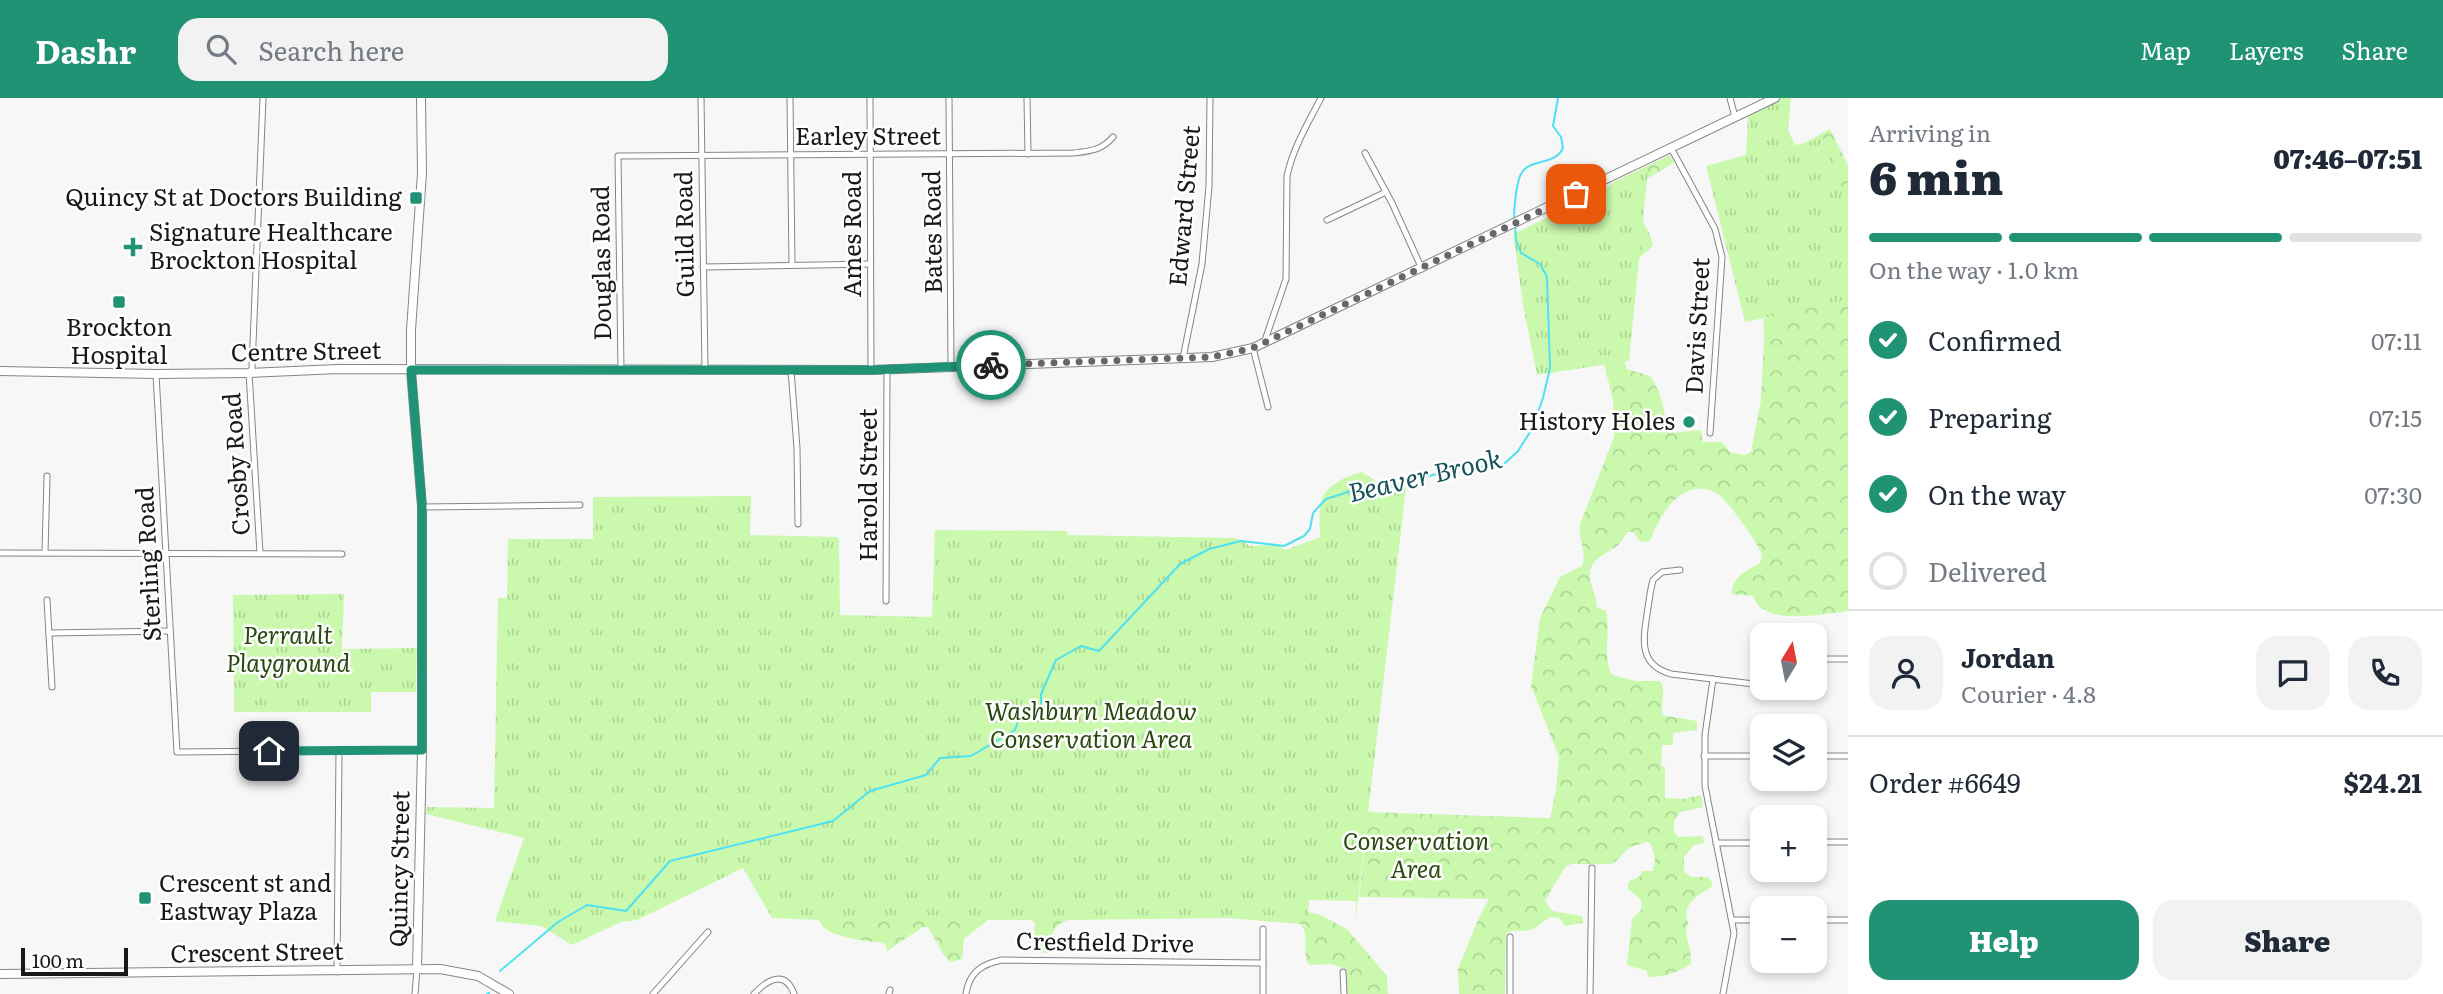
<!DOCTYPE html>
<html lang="en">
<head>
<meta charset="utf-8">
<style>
  body { margin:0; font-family:Literata,serif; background:#f2f2f3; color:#1f2937; height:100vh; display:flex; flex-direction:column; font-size:26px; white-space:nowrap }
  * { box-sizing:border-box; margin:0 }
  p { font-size:23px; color:#747a83 }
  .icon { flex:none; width:38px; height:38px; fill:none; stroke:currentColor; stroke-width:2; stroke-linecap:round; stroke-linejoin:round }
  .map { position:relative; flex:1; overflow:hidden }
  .details { display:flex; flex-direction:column; background:#fff; width:595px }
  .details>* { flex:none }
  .needle { width:46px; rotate:10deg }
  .buttons { position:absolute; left:1750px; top:525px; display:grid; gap:14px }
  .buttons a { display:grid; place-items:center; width:77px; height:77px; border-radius:14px; background:#fff; box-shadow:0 4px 10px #0003; font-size:35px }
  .scale { position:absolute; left:21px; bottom:18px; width:107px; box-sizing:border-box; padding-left:7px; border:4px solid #191919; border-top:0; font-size:19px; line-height:24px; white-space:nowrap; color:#191919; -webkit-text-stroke:5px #fff; paint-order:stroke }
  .pin { position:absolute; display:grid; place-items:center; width:60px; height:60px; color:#fff; margin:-30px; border-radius:14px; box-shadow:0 4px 10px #0006 }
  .courier { position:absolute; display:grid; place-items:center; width:70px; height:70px; margin:-35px; border:5px solid #219375; border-radius:50%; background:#fff; color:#222; box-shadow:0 2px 9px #0007 }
  .head em { font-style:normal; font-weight:800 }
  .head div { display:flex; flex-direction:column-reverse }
  .head { display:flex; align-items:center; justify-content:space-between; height:119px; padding:0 21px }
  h1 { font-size:46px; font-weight:800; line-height:52px }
  .bar { display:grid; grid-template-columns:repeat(4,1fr); gap:10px 7px; align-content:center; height:84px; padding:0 21px }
  .bar i { height:9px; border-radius:5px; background:#e0e1e3 }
  .bar .on { background:#219375 }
  .bar p { grid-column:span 4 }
  .line { display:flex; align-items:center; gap:18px; padding:0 21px; border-top:2px solid #e0e1e3 }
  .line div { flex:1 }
  .round { display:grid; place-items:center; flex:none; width:74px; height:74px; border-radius:21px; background:#f2f2f3 }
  ol { padding:0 21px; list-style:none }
  li { display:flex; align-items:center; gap:21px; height:77px }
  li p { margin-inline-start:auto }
  li .icon { padding:7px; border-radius:50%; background:#219375; color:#fff; stroke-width:4 }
  li:last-child { color:#747a83 }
  li i { width:38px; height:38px; border:4px solid #e0e1e3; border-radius:50% }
  .primary-button { display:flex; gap:14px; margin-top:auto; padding:14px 21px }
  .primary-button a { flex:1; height:80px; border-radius:21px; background:#219375; color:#fff; font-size:28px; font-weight:800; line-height:80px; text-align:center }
  .primary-button a+a { background:#f2f2f3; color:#1f2937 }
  header { display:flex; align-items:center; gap:42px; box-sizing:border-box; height:98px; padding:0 35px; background:#219375; color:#fff }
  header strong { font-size:33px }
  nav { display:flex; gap:38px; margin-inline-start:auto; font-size:24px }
  .search { width:490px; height:63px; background:#f2f2f3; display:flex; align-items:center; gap:18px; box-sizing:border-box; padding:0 24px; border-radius:21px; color:#747a83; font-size:26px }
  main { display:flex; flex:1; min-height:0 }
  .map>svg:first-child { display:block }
  .forest { fill:url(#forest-crowns) }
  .park { fill:url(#park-tufts) }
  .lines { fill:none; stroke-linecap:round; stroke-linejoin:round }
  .stream { stroke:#4ee1f2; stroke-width:2 }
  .street-casing { stroke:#848586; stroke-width:7 }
  .secondary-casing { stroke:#848586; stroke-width:10 }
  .street { stroke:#fff; stroke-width:5 }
  .secondary { stroke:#fff; stroke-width:8 }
  .done { stroke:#676767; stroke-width:7; stroke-dasharray:0 12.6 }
  .route { stroke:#219375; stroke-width:9 }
  .poi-dot { fill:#219375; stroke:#fff; stroke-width:2.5 }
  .labels { text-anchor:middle; stroke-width:5; stroke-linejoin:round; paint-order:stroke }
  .street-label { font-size:24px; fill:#191919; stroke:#fff }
  .poi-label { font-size:24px; fill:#191919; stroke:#fff; text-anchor:end }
  .park-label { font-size:24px; font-style:italic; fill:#29490f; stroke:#fff }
  .water-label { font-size:26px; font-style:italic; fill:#15535a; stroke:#fff }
</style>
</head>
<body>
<header>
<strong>Dashr</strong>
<div class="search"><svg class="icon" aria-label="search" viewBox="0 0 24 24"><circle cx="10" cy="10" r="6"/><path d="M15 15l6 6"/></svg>Search here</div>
<nav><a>Map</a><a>Layers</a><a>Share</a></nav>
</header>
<main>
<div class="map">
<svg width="1848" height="896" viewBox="0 0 1848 896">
  <defs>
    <pattern id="forest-crowns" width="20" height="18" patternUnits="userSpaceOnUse" patternTransform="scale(1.75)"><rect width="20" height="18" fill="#caf9ae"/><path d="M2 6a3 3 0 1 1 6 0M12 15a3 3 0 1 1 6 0" fill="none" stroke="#add595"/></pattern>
    <pattern id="park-tufts" width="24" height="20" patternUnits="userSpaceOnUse" patternTransform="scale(1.75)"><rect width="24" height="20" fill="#caf9ae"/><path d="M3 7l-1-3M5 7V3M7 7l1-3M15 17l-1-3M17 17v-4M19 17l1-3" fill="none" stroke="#add595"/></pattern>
  </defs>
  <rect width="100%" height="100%" fill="#f7f7f8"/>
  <g class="forest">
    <path d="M1830 31 1848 67V513C1824 516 1762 529 1753 498L1732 496C1731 479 1748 472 1760 465L1762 456C1757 445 1726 399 1716 395 1681 378 1660 417 1650 443L1641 444 1633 434H1628C1624 439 1621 445 1617 448 1606 457 1591 459 1590 476 1589 486 1597 497 1597 509L1606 513C1611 533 1602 559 1612 577L1636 583H1660L1663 589 1662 617 1697 623V632L1673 635V647H1662L1661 668 1665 669V700L1684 701 1701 697 1703 709 1680 714C1673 722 1671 730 1678 739L1703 738 1704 745 1694 747 1684 759V774L1692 779H1708L1712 784V789C1697 797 1680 807 1689 827L1686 829C1686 841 1692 855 1691 866 1676 875 1666 879 1648 879L1647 873 1627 867 1632 821 1641 812 1642 806 1640 801 1628 791V784L1640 778 1642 773H1653L1655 760 1651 746 1647 744 1630 749 1615 764 1611 766H1571L1565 769 1545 803 1552 813 1582 818 1583 825 1565 828 1559 820 1550 819C1530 833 1535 833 1510 833L1506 836 1505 896H1459L1458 871 1477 824 1489 801 1359 799 1368 714 1550 720 1556 692 1559 659 1531 588 1540 520 1560 479 1582 468C1587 452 1578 441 1580 426L1614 339 1613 302 1598 242 1602 94 1614 84 1670 57 1674 65 1634 88C1630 112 1649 125 1653 148L1631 167 1618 244 1627 271 1650 278C1657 288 1662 300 1664 312 1665 321 1664 327 1669 335L1701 332 1703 344H1722L1730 354 1745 357 1751 354 1761 302 1764 238 1763 163 1793 51Z"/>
    <path d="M1294 811 1321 817 1348 832 1387 878 1388 896H1346V871L1332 866 1309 867C1301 855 1310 838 1301 826L1227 820 1068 822C1051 828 1051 839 1050 855L1033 854 1035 826 1031 822H988L964 841 962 861 950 864 943 856 928 829H923L887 853 885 846 880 844C865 844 834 839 823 829 819 825 818 818 816 813Z"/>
  </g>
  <g class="park">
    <path d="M1767 0H1791L1788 32 1795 47 1829 40 1848 114V201L1745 224 1706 68 1746 57 1748 17Z"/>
    <path d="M1648 72 1629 263 1537 277 1524 212 1513 136Z"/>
    <path d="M1362 374 1377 384H1383L1389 379 1396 384 1407 382 1356 818V803L1309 802 1308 819 844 818 843 823 772 820 743 770 637 822 621 824 572 847 541 828 495 823 524 740 426 716 427 709 494 710 498 500H507L508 441H593V399L751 398 750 437 839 439 840 517 932 519 935 432 1067 433 1068 437 1235 440 1245 443 1249 448 1277 447 1285 452 1320 439C1320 428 1318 415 1321 404 1324 388 1348 377 1362 374Z"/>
    <path d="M344 496 342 551 417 550 416 594H371V614H234L233 497Z"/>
  </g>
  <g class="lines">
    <g class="stream">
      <path d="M1514 122C1514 111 1516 85 1521 76 1529 60 1555 68 1563 50L1561 39 1553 28 1558 0"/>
      <path d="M500 873 558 824 587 807 626 813 670 763 833 723 870 693 926 677 940 660 971 658 1015 632 1023 611H1041V596L1056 562 1081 548 1099 553 1180 466 1209 451 1241 443 1284 448 1304 438 1310 431 1313 415 1326 401 1367 388 1383 386 1394 388 1447 373 1458 366 1468 365 1479 369 1504 366 1518 353 1532 331 1543 300 1550 270 1547 179 1540 166 1521 155 1516 142 1515 127"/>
      <path d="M487 896 489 895"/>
    </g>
    <defs>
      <g id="street">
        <path d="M701 0 705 272"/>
        <path d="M790 0 792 167"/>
        <path d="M870 0 871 272"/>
        <path d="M949 0 951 268"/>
        <path d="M1027 0 1028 56"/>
        <path d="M1730 0 1735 19"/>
        <path d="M1671 50 1715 131 1722 159 1710 335"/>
        <path d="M1365 55 1392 105 1422 171"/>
        <path d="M1327 122 1386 94"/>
        <path d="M703 169 870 166"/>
        <path d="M1264 245 1286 181 1287 78C1293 50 1308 25 1321 0"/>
        <path d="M1253 250 1268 309"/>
        <path d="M1183 260 1202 166 1209 88 1210 0"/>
        <path d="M621 272 618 58 1074 55C1091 53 1102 52 1113 39"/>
        <path d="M791 272 797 350 798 426"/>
        <path d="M156 276 177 654 422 652"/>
        <path d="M422 409 580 407"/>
        <path d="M0 455 342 456"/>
        <path d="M45 455 47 378"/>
        <path d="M260 455 249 275 252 270 263 0"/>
        <path d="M1680 472 1662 474 1653 482C1650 493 1649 504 1647 516 1643 543 1639 567 1671 576L1762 587"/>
        <path d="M47 502 52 589"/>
        <path d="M886 503 887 271"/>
        <path d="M49 535 170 533"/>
        <path d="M1815 561H1848"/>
        <path d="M1713 581 1705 637V688L1734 835 1723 896"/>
        <path d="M1704 658H1762"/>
        <path d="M1815 658H1848"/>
        <path d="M1815 744H1848"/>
        <path d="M1716 745H1762"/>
        <path d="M1732 822H1762"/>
        <path d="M1815 822H1848"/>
        <path d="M1263 831V896"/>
        <path d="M337 874 339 653"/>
        <path d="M1343 874 1344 896"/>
        <path d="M415 896 417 871"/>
        <path d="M653 896 708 834"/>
        <path d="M754 896C767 882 785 871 794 896"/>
        <path d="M889 896 890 892"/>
        <path d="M966 896C969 875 981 866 1002 862L1263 865"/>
        <path d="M1510 896V839"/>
        <path d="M1590 896 1592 770"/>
      </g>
      <g id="secondary">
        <path d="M0 273 156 276 249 275 338 271 871 272 1212 259 1253 250 1775 0"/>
        <path d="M417 871 422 652V409L411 272V232L422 75 421 0"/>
        <path d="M0 876 440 871 478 878 509 896"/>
      </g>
    </defs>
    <use href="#street" class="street-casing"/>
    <use href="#secondary" class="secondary-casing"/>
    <use href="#street" class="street"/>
    <use href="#secondary" class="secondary"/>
  </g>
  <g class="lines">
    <path class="done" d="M991 267 1212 259 1253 250 1576 96"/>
    <path class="route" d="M269 653 422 652V408L411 272H871L991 267"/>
  </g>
  <g class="poi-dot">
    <rect x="409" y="93" width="14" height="14" rx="3.5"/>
    <path d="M129.5 138.5h7v7h7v7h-7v7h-7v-7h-7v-7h7z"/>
    <rect x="112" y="197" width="14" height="14" rx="3.5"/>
    <circle cx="1689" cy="324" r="7"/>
    <rect x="138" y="793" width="14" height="14" rx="3.5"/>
  </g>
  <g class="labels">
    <g class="street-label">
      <text x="868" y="47">Earley Street</text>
      <text transform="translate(1185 108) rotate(-85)" y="8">Edward Street</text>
      <text transform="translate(933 134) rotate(-91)" y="8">Bates Road</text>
      <text transform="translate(685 136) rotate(-91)" y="8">Guild Road</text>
      <text transform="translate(853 136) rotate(-90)" y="8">Ames Road</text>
      <text transform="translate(602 165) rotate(-91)" y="8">Douglas Road</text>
      <text transform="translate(1698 228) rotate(-87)" y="8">Davis Street</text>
      <text transform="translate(306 254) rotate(-1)" y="8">Centre Street</text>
      <text transform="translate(237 366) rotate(-94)" y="8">Crosby Road</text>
      <text transform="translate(869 387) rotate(-90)" y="8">Harold Street</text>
      <text transform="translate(149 466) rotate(-93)" y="8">Sterling Road</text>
      <text transform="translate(400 771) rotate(-89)" y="8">Quincy Street</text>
      <text transform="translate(1105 845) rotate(1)" y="8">Crestfield Drive</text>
      <text transform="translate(257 855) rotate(-1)" y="8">Crescent Street</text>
    </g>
    <g class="poi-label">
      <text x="402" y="108">Quincy St at Doctors Building</text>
      <text x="149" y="143" text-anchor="start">Signature Healthcare<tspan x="149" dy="28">Brockton Hospital</tspan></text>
      <text x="119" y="238" text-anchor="middle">Brockton<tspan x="119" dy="28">Hospital</tspan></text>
      <text x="1675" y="332">History Holes</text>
      <text x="159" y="794" text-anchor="start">Crescent st and<tspan x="159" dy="28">Eastway Plaza</tspan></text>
    </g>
    <g class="park-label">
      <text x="288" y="546">Perrault<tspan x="288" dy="28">Playground</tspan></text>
      <text x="1091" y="622">Washburn Meadow<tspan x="1091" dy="28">Conservation Area</tspan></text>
      <text x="1416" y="752">Conservation<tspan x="1416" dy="28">Area</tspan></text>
    </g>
    <g class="water-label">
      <text transform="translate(1425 378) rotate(-13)" y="9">Beaver Brook</text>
    </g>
  </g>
</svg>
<div class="buttons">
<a><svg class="needle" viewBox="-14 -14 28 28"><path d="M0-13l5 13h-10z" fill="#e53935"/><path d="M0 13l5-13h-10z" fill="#747a83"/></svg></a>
<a><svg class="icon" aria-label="layers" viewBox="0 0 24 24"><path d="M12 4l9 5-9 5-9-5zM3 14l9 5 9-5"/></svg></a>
<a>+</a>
<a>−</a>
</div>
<div class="scale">100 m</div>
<div class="pin" style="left:1576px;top:96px;background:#ea580c"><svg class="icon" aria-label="bag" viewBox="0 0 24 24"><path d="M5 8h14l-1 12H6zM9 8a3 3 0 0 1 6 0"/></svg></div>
<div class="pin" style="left:269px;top:653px;background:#1f2937"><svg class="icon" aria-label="home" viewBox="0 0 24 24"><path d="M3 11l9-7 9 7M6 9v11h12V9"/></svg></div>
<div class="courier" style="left:991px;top:267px"><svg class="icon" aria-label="bike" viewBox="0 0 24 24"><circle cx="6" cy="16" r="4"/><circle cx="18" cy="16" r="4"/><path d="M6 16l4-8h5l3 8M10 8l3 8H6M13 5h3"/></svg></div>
</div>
<section class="details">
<div class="head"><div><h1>6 min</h1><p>Arriving in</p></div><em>07:46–07:51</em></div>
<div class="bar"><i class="on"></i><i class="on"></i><i class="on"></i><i></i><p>On the way · 1.0 km</p></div>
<ol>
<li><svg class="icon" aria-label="check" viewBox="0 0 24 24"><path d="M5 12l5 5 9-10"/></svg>Confirmed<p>07:11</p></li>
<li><svg class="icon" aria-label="check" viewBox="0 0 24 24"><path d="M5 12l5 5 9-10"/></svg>Preparing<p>07:15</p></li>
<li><svg class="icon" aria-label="check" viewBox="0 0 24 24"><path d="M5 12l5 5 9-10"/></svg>On the way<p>07:30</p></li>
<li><i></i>Delivered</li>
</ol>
<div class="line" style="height:126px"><a class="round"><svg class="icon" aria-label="person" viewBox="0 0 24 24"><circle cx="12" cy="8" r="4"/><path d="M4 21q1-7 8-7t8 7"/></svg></a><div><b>Jordan</b><p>Courier · 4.8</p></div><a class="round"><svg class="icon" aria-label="chat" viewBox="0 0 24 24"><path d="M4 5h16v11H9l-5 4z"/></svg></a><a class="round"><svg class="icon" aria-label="phone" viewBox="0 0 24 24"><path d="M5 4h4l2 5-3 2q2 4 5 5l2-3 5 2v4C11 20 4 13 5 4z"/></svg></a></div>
<div class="line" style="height:91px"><div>Order #6649</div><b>$24.21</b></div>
<div class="primary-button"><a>Help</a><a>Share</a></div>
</section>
</main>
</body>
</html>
